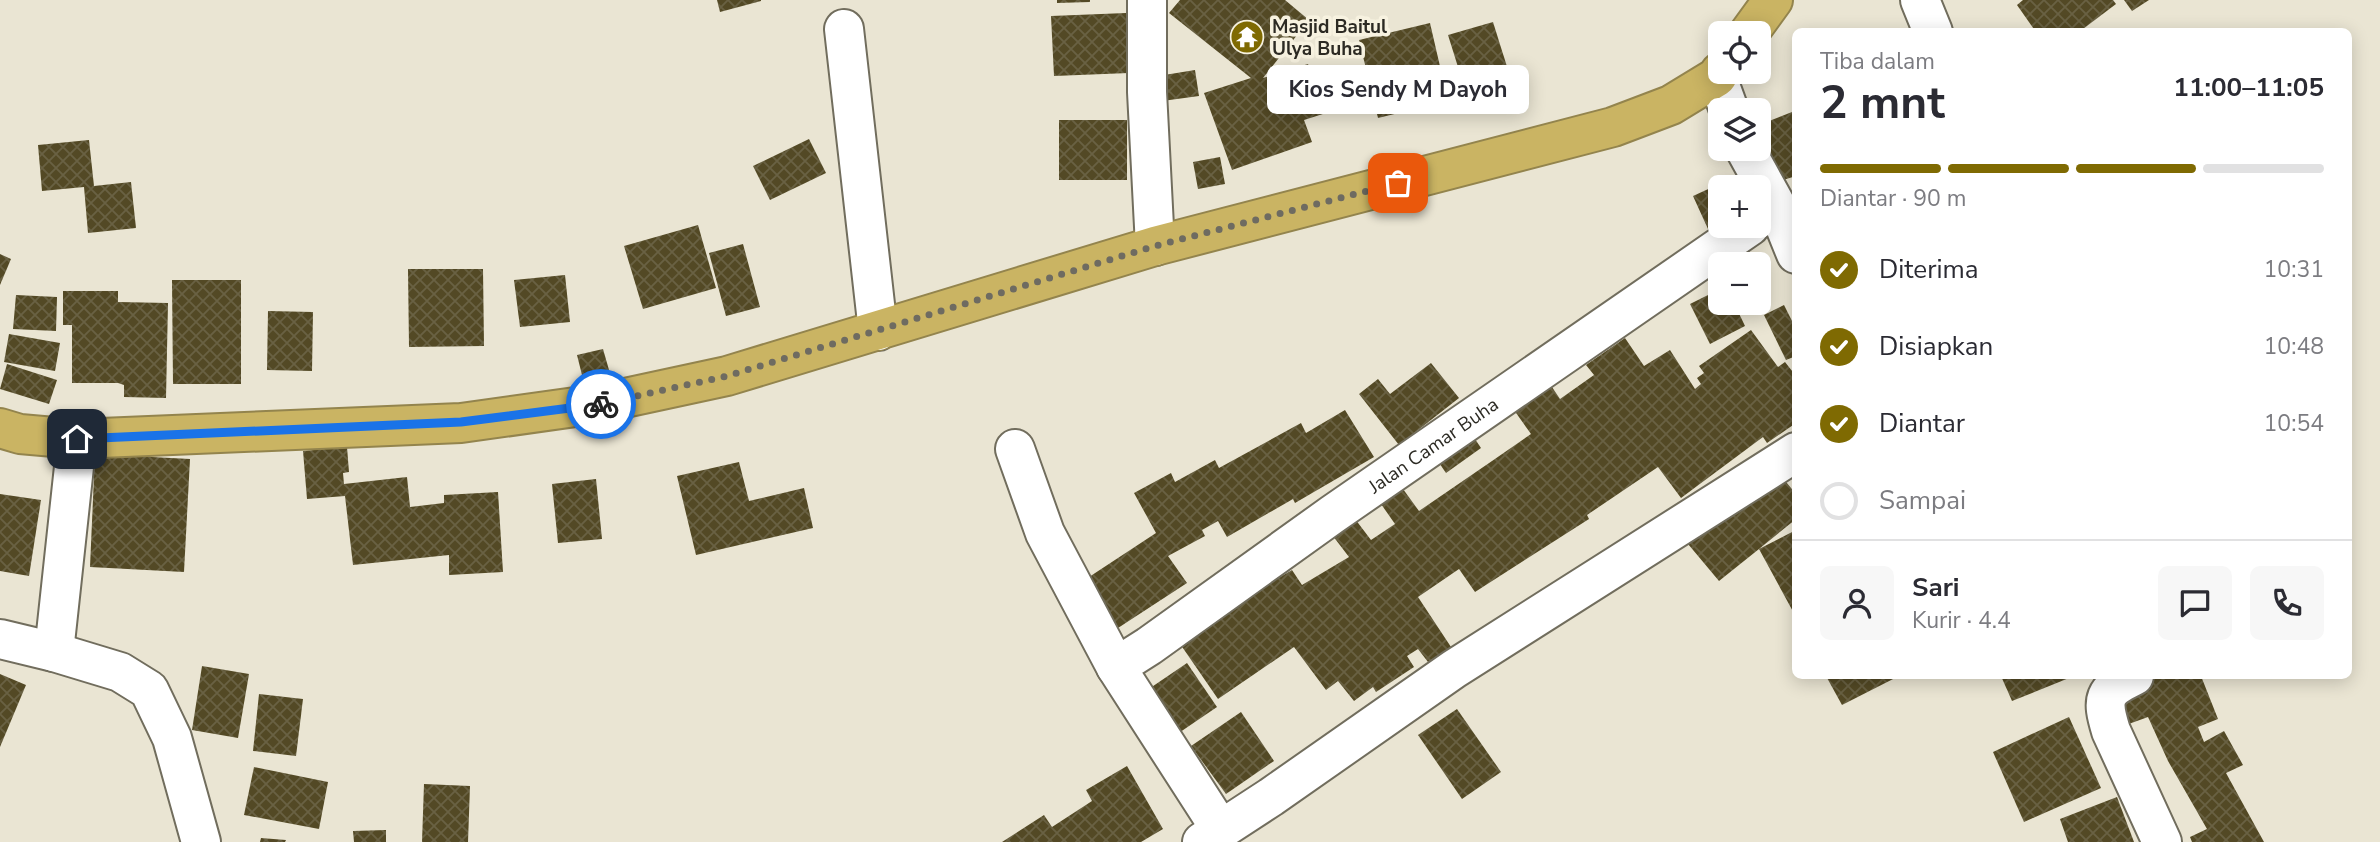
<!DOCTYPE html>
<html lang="id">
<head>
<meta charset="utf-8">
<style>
  body { margin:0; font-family:"Nunito Sans",sans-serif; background:#f7f7f7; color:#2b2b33; height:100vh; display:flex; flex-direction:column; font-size:26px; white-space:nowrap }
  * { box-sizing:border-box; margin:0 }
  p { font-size:23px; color:#7c7c81 }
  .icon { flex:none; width:38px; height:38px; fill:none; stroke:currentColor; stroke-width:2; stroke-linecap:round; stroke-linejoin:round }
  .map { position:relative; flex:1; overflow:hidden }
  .details { position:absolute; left:1792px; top:28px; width:560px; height:651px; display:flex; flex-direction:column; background:#fff; border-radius:10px; box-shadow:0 4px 18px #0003 }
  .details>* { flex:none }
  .controls { position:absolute; left:1708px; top:21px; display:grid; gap:14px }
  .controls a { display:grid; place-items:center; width:63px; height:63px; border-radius:10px; background:#fff; box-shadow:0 4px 18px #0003; font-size:35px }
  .pin { position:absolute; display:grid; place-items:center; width:60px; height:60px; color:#fff; margin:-30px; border-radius:14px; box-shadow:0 4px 10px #0006 }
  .courier { position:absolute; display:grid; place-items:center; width:70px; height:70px; margin:-35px; border:5px solid #1a73e8; border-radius:50%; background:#fff; color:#222; box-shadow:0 2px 9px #0007 }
  .bubble { position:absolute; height:49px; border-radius:10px; background:#fff; box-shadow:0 4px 18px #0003; font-size:23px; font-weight:700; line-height:49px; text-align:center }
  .headline em { font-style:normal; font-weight:700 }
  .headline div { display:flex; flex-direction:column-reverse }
  .headline { display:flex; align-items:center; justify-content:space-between; height:119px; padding:0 28px }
  h1 { font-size:46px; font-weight:700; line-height:52px }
  .bar { display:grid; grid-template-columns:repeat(4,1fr); gap:10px 7px; align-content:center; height:84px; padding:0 28px }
  .bar i { height:9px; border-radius:5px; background:#e1e1e2 }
  .bar .on { background:#7f6a02 }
  .bar p { grid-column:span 4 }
  .line { display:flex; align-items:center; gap:18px; padding:0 28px; border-top:2px solid #e1e1e2 }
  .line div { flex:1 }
  .round { display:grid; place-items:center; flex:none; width:74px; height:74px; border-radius:10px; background:#f7f7f7 }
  ol { padding:0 28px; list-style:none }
  li { display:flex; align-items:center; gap:21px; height:77px }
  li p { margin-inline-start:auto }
  li .icon { padding:7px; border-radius:50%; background:#7f6a02; color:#fff; stroke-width:4 }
  li:last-child { color:#7c7c81 }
  li i { width:38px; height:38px; border:4px solid #e1e1e2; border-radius:50% }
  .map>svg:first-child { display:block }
  .building { fill:url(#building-cross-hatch) }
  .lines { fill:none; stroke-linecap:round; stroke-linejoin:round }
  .minor-casing { stroke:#716d5d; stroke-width:42 }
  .highway-casing { stroke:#93844d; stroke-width:42 }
  .minor { stroke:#fff; stroke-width:38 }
  .highway { stroke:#cab463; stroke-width:38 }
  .done { stroke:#6e6b61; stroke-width:7; stroke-dasharray:0 12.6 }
  .route { stroke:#1a73e8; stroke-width:9 }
  .labels { text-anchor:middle; stroke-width:7; stroke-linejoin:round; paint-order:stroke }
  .poi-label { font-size:19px; font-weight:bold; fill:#2c2a23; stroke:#f7f2e0; text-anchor:start }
  .street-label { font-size:19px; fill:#2c2a23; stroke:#f7f2e0 }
</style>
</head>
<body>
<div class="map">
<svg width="2380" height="842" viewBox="0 0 2380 842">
  <defs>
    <pattern id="building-cross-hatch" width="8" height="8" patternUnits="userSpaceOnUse" patternTransform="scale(1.75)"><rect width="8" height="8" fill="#534925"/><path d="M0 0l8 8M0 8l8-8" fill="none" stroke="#696143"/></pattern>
  </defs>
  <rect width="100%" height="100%" fill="#eae5d3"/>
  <g class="building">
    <path d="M717 0H761V1L720 12Z"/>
    <path d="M1057 0H1090V2L1057 3Z"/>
    <path d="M1180 0H1285L1309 20 1263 78 1308 64 1326 113 1304 120 1312 142 1232 170 1204 93 1251 78 1169 13Z"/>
    <path d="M2023 0H2113L2116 4 2079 32H2036L2017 5Z"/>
    <path d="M2124 0H2149L2132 11Z"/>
    <path d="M1126 13 1129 73 1054 76 1051 16Z"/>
    <path d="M1493 22 1514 89 1469 102 1448 35Z"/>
    <path d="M1430 23 1448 101 1378 118 1359 40Z"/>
    <path d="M1195 70 1199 96 1155 102 1152 77Z"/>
    <path d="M1792 112 1796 120V176L1780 181 1759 125Z"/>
    <rect x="1059" y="120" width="68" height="60"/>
    <path d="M809 139 826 173 770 200 753 166Z"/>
    <path d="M89 140 94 186 131 182 136 228 88 233 84 187 42 191 38 145Z"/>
    <path d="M1220 157 1225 184 1198 189 1193 162Z"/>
    <path d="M1728 180 1731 187H1720V223L1708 229 1693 196Z"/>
    <path d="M698 225 716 288 643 309 624 246Z"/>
    <path d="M743 244 760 307 726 316 709 253Z"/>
    <path d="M0 254 11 259 0 285Z"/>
    <path d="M408 269H483L484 346 409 347Z"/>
    <path d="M565 275 570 322 520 327 514 280Z"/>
    <path d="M172 280H241V384H173Z"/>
    <path d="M1720 289V303H1734L1745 326 1710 344 1690 304Z"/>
    <path d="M63 291H118V302L168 303 166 398 124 397V385L118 383H72V325H63Z"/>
    <path d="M16 295 57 297 56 331 13 329Z"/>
    <path d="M1784 305 1796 329V356L1786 360 1764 315Z"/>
    <path d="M268 311 313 312 312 371 267 370Z"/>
    <path d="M1751 330 1778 367 1785 362 1796 376V423L1767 443 1763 437 1681 498 1658 467 1587 515 1589 519 1475 592 1459 569 1418 597 1451 647 1428 662 1418 649 1407 656 1414 667 1376 692 1373 687 1354 701 1338 681 1326 690 1294 647 1218 699 1176 638 1292 570 1302 585 1349 557 1326 527 1349 511 1371 540 1395 524 1381 504 1403 489 1419 511 1492 461 1531 434 1509 403 1546 378 1560 399 1594 375 1586 365 1625 338 1644 366 1670 350 1695 389 1701 384 1697 378 1704 373 1699 366Z"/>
    <path d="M9 334 60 343 55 371 4 362Z"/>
    <path d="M603 349 613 384 586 391 577 355Z"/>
    <path d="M1431 363 1459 398 1399 445 1359 394 1378 379 1390 394Z"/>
    <path d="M7 364 57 380 49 404 0 389Z"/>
    <path d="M1345 410 1374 457 1295 503 1293 499 1227 537 1218 521 1202 530 1205 536 1168 556 1187 583 1118 628 1086 579 1156 533 1134 493 1171 473 1175 482 1215 460 1219 468 1301 423 1306 433Z"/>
    <path d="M1467 427 1481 448 1446 473 1431 451Z"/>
    <path d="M347 447 349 472 343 473 344 484 407 477 410 507 444 503V495L498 492 503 572 449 575V555L353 565 345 496 307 499 303 451Z"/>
    <path d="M95 454 190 459 184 572 90 567Z"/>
    <path d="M739 462 749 501 804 488 813 528 696 555 677 476Z"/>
    <path d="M1777 471 1796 494V519L1759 549 1796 530V617L1759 549 1719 581 1688 544Z"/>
    <path d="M596 479 602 539 558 543 552 484Z"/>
    <path d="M0 494 41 500 29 576 0 571Z"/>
    <path d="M1187 663 1217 707 1167 741 1137 697Z"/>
    <path d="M202 666 249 674 238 738 192 730Z"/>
    <path d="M0 674 26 685 0 747Z"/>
    <path d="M1826 676H1899L1842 705Z"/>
    <path d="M2001 676H2074L2012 701Z"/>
    <path d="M2147 676H2201L2218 719 2198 727 2204 742 2224 731 2243 765 2226 773 2264 842H2192L2190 837 2207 829 2168 761 2148 717 2126 725 2113 688Z"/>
    <path d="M259 694 303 699 296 756 253 751Z"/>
    <path d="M1457 709 1501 772 1462 799 1418 735Z"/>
    <path d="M1241 712 1274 761 1226 794 1191 746Z"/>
    <path d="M2069 717 2101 788 2024 822 1993 752Z"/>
    <path d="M1127 766 1163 829 1141 842H1002L1044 815 1052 827 1092 801 1086 790Z"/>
    <path d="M254 767 328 782 319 829 244 815Z"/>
    <path d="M424 784 470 786 468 842H422Z"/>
    <path d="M2117 797 2134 842H2068L2060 819Z"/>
    <path d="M386 830V842H354L353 831Z"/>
    <path d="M261 838 286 840 285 842H260Z"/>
  </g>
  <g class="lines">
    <defs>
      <g id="minor">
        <path d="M1147 0V92L1155 246"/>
        <path d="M1920 0 1933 32"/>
        <path d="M844 29 878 331"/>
        <path d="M1717 77 1729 110"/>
        <path d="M1745 149 1777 207 1796 254"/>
        <path d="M1015 449 1045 533 1116 667"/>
        <path d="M0 639 54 652 77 439"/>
        <path d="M54 652 120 672 149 690 172 738 201 842"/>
        <path d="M2134 676C2103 691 2101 698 2111 731L2162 842"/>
        <path id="s1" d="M1221 830 1116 667 1149 646 1333 514 1750 226"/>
        <path d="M1202 842 1271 797 1454 669 1796 452"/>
      </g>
      <g id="highway">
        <path d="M1749 33 1773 0"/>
        <path d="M0 428 20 434 77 439 461 423 597 404 727 376 1155 246 1613 127 1671 105 1717 77 1720 72"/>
      </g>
    </defs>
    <use href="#minor" class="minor-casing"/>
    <use href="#highway" class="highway-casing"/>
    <use href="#minor" class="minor"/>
    <use href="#highway" class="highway"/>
  </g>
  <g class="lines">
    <path class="done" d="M601 404 727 376 1155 246 1398 183"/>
    <path class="route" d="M77 439 461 422 601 404"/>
  </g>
  <defs>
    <symbol id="temple-disc" viewBox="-11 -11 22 22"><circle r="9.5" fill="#7f6a02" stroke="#f7f2e0"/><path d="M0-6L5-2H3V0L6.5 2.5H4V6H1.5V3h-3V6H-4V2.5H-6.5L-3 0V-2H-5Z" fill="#fff"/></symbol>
  </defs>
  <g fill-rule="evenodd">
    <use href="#temple-disc" x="1228" y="18" width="38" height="38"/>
  </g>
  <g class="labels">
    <g class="poi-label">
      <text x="1272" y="33">Masjid Baitul<tspan x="1272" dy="22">Ulya Buha</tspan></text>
    </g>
    <g class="street-label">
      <text dy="7" stroke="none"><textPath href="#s1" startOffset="581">Jalan Camar Buha</textPath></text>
    </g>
  </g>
</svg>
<div class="controls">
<a><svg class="icon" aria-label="locate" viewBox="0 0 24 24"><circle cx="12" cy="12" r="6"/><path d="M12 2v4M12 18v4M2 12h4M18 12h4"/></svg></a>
<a><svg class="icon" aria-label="layers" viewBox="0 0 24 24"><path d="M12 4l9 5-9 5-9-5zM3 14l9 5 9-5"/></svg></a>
<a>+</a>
<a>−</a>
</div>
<div class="pin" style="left:1398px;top:183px;background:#ea580c"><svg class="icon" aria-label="bag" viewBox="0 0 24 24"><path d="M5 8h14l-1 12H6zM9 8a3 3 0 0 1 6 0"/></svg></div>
<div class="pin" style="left:77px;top:439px;background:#1f2937"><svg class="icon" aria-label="home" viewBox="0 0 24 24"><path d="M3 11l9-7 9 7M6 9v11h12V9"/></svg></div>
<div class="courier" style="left:601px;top:404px"><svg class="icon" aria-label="bike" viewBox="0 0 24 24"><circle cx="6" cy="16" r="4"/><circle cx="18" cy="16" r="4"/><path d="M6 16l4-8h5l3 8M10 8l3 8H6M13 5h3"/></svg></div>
<div class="bubble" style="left:1267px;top:65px;width:262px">Kios Sendy M Dayoh</div>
<section class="details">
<div class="headline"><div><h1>2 mnt</h1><p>Tiba dalam</p></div><em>11:00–11:05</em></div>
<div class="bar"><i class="on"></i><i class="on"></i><i class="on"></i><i></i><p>Diantar · 90 m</p></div>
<ol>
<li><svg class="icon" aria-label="check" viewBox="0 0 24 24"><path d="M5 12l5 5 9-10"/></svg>Diterima<p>10:31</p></li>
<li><svg class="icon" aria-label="check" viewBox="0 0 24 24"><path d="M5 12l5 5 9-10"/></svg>Disiapkan<p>10:48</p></li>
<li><svg class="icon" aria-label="check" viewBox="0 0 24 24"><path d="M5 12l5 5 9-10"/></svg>Diantar<p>10:54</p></li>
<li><i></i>Sampai</li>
</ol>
<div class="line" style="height:126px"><a class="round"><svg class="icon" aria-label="person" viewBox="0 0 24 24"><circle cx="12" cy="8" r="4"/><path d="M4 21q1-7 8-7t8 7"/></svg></a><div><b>Sari</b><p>Kurir · 4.4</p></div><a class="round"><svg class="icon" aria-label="chat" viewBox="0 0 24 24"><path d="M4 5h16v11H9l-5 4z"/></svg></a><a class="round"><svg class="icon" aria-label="phone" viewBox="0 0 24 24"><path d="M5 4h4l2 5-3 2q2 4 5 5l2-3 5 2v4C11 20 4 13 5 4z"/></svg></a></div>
</section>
</div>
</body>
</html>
